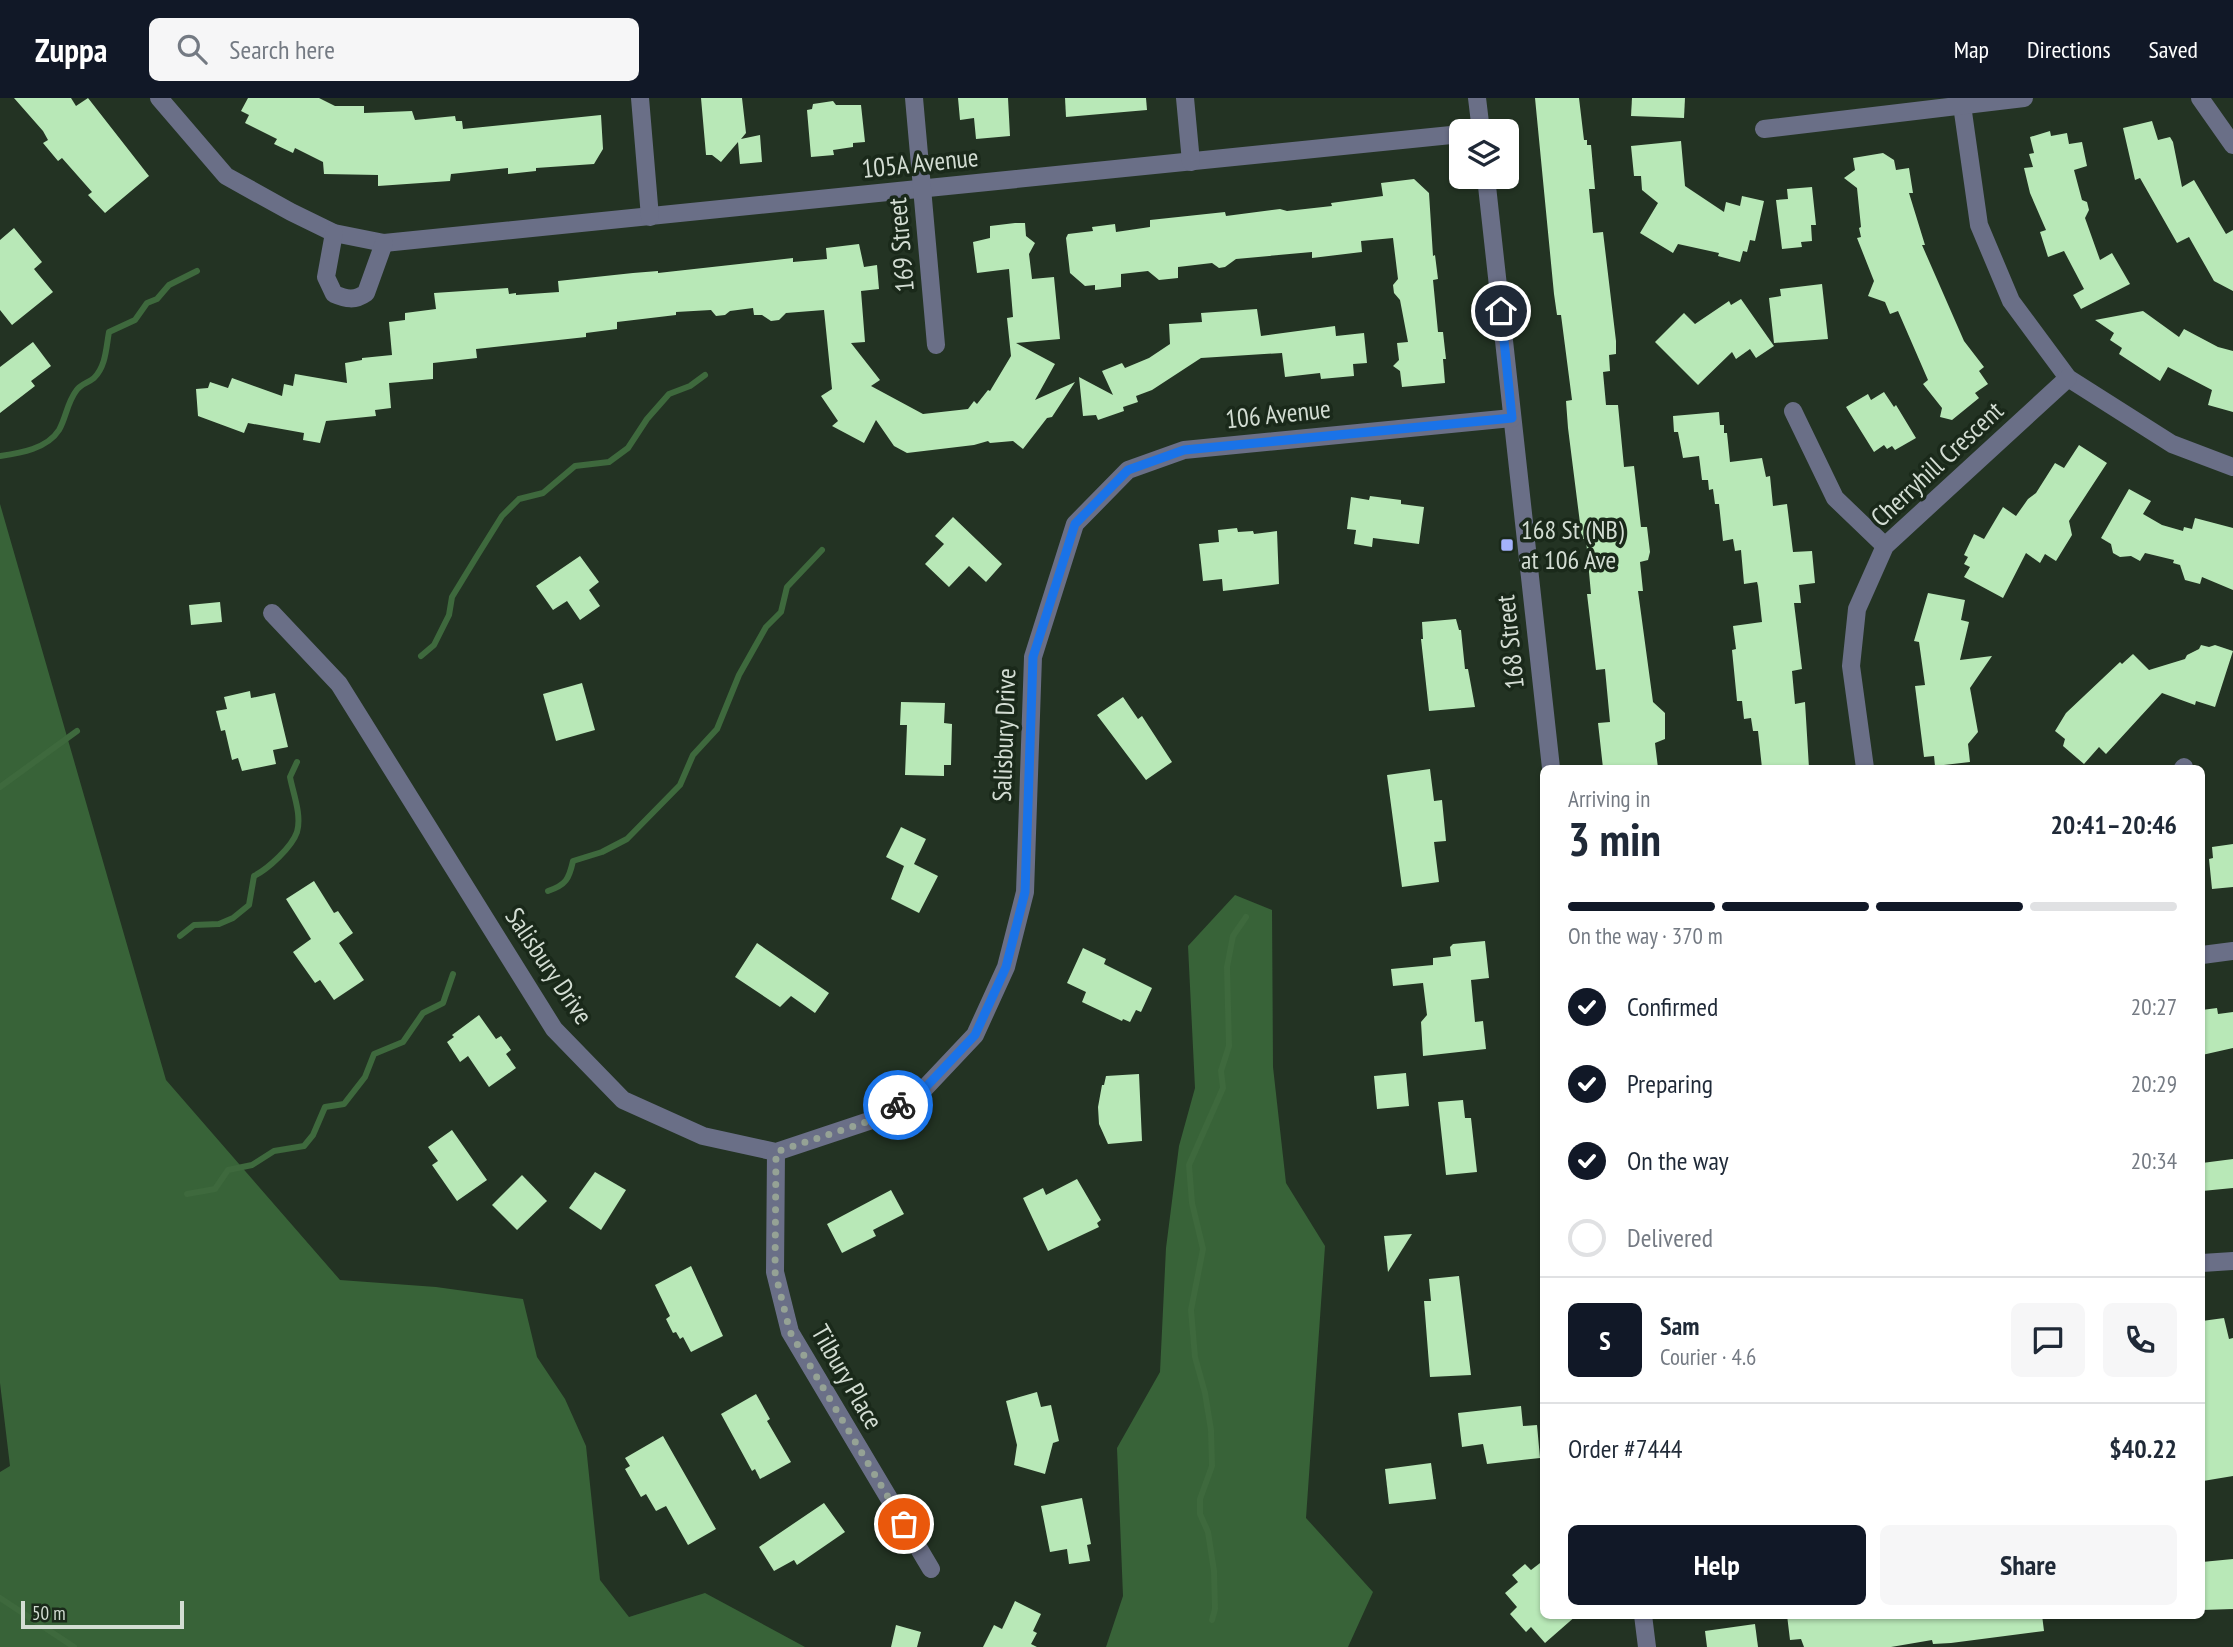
<!DOCTYPE html>
<html lang="en">
<head>
<meta charset="utf-8">
<style>
  body { margin:0; font-family:"PT Sans Narrow",sans-serif; background:#f6f6f7; color:#1f2937; height:100vh; display:flex; flex-direction:column; font-size:26px; white-space:nowrap }
  * { box-sizing:border-box; margin:0 }
  p { font-size:23px; color:#747a83 }
  .icon { flex:none; width:38px; height:38px; fill:none; stroke:currentColor; stroke-width:2; stroke-linecap:round; stroke-linejoin:round }
  .map { position:relative; flex:1; overflow:hidden }
  .sheet { position:absolute; left:1540px; top:667px; width:665px; height:854px; display:flex; flex-direction:column; background:#fff; border-radius:10px; box-shadow:0 2px 5px #0004 }
  .sheet>* { flex:none }
  .controls { position:absolute; left:1449px; top:21px; display:grid; gap:14px }
  .controls a { display:grid; place-items:center; width:70px; height:70px; border-radius:10px; background:#fff; box-shadow:0 2px 5px #0004; font-size:35px }
  .scale { position:absolute; left:21px; bottom:18px; width:163px; box-sizing:border-box; padding-left:7px; border:4px solid #d3ddd3; border-top:0; font-size:19px; line-height:24px; white-space:nowrap; color:#d3ddd3; -webkit-text-stroke:5px #1a291a; paint-order:stroke }
  .pin { position:absolute; display:grid; place-items:center; width:60px; height:60px; color:#fff; margin:-30px; border:4px solid #fff; border-radius:50%; box-shadow:0 2px 7px #0007 }
  .courier { position:absolute; display:grid; place-items:center; width:70px; height:70px; margin:-35px; border:5px solid #1a73e8; border-radius:50%; background:#fff; color:#222; box-shadow:0 2px 9px #0007 }
  .head em { font-style:normal; font-weight:600 }
  .head div { display:flex; flex-direction:column-reverse }
  .head { display:flex; align-items:center; justify-content:space-between; height:119px; padding:0 28px }
  h1 { font-size:46px; font-weight:600; line-height:52px }
  .bar { display:grid; grid-template-columns:repeat(4,1fr); gap:10px 7px; align-content:center; height:84px; padding:0 28px }
  .bar i { height:9px; border-radius:5px; background:#e0e1e3 }
  .bar .on { background:#111827 }
  .bar p { grid-column:span 4 }
  .line { display:flex; align-items:center; gap:18px; padding:0 28px; border-top:2px solid #e0e1e3 }
  .line div { flex:1 }
  .round { display:grid; place-items:center; flex:none; width:74px; height:74px; border-radius:10px; background:#f6f6f7 }
  ol { padding:0 28px; list-style:none }
  li { display:flex; align-items:center; gap:21px; height:77px }
  li p { margin-inline-start:auto }
  li .icon { padding:7px; border-radius:50%; background:#111827; color:#fff; stroke-width:4 }
  li:last-child { color:#747a83 }
  li i { width:38px; height:38px; border:4px solid #e0e1e3; border-radius:50% }
  .primary-button { display:flex; gap:14px; margin-top:auto; padding:14px 28px }
  .primary-button a { flex:1; height:80px; border-radius:10px; background:#111827; color:#fff; font-size:28px; font-weight:600; line-height:80px; text-align:center }
  .primary-button a+a { background:#f6f6f7; color:#1f2937 }
  header { display:flex; align-items:center; gap:42px; box-sizing:border-box; height:98px; padding:0 35px; background:#111827; color:#fff }
  header strong { font-size:33px }
  nav { display:flex; gap:38px; margin-inline-start:auto; font-size:24px }
  .search { width:490px; height:63px; background:#f6f6f7; display:flex; align-items:center; gap:18px; box-sizing:border-box; padding:0 24px; border-radius:10px; color:#747a83; font-size:26px }
  .map>svg:first-child { display:block }
  .forest { fill:#386338 }
  .lines { fill:none; stroke-linecap:round; stroke-linejoin:round }
  .stream { stroke:#3e693d; stroke-width:6 }
  .building { fill:#b8e8b7 }
  .minor { stroke:#6a6f87; stroke-width:18 }
  .done { stroke:#95a295; stroke-width:7; stroke-dasharray:0 12.6 }
  .route { stroke:#1a73e8; stroke-width:9 }
  .poi-dot { fill:#a4b2fc; stroke:#1a291a; stroke-width:2.5 }
  .labels { text-anchor:middle; stroke-width:7; stroke-linejoin:round; paint-order:stroke }
  .street-label { font-size:26px; fill:#d3ddd3; stroke:#1a291a }
  .poi-label { font-size:26px; fill:#d3ddd3; stroke:#1a291a; text-anchor:start }
</style>
</head>
<body>
<header>
<strong>Zuppa</strong>
<div class="search"><svg class="icon" aria-label="search" viewBox="0 0 24 24"><circle cx="10" cy="10" r="6"/><path d="M15 15l6 6"/></svg>Search here</div>
<nav><a>Map</a><a>Directions</a><a>Saved</a></nav>
</header>
<div class="map">
<svg width="2233" height="1549" viewBox="0 0 2233 1549">
  <rect width="100%" height="100%" fill="#233323"/>
  <g class="forest">
    <path d="M0 406 166 982 340 1182 436 1189 523 1201 537 1259 565 1301 586 1348 600 1482 629 1519 705 1495 805 1549H0V1374L10 1368 0 1285Z"/>
    <path d="M1235 797 1272 812 1273 969 1286 1085 1325 1148 1306 1420 1373 1494 1348 1549H1106L1123 1498 1117 1350 1160 1274 1166 1150 1179 1048 1195 990 1188 848Z"/>
  </g>
  <g class="lines">
    <g class="stream">
      <path d="M0 358C20 355 47 351 59 332 66 320 67 305 76 293 80 286 88 285 94 280 106 268 106 250 109 234L135 222 147 205 157 201 169 187 197 173"/>
      <path d="M421 558 434 547 449 517 452 499 477 458 502 418 519 401 543 395 575 368 609 364 628 350 647 321 669 296 690 288 705 277"/>
      <path d="M0 689 77 633"/>
      <path d="M548 793C566 787 569 781 573 763L602 754 627 741 680 687 693 657 717 631 739 577 766 529 781 514 787 489 822 452"/>
      <path d="M180 838 194 827 219 826 233 820 249 807 254 778C268 771 292 749 297 734 302 717 293 695 290 679L297 664"/>
      <path d="M187 1096 215 1091 228 1072 252 1067 274 1053 304 1048 313 1037 325 1009 344 1006 365 979 374 956 403 944 423 915 443 905 453 876"/>
      <path d="M0 1500 74 1549"/>
      <path d="M1212 1522 1215 1511 1214 1473 1208 1434 1200 1416V1401L1212 1368 1211 1332 1205 1295 1195 1259 1191 1212 1203 1151 1192 1105 1189 1067 1223 990 1221 973 1229 948 1227 869 1233 838 1246 819"/>
    </g>
  </g>
  <g class="building">
    <path d="M14 0H71L76 8 88 0 149 78 105 115 88 97 92 94 62 60 58 63 43 45 48 42 43 33Z"/>
    <path d="M248 0H319L335 8H364V15L412 13 415 22 455 18 456 23H462L463 31 601 17 603 51 594 66 536 70V73L508 76V70L451 76 450 83 378 88V77L324 76 323 64 295 50 293 55 274 46 277 41 245 25 249 17 241 13Z"/>
    <path d="M701 0H742L746 35 741 41 760 37 762 64 740 66 738 44 721 64 712 57H706Z"/>
    <path d="M958 0H1008L1010 38 976 41 974 20 960 22Z"/>
    <path d="M1065 0H1146L1147 12 1066 19Z"/>
    <path d="M1535 0H1579L1584 42H1587V47H1591L1595 91H1589L1593 135 1603 134 1616 243V256L1609 257 1610 273 1603 274 1606 307H1618L1624 369 1634 368 1641 429H1647L1650 454 1648 462 1640 464 1643 493H1638L1653 604 1665 615V641L1655 645 1658 670H1603L1598 625 1610 624 1605 571 1596 572 1587 496H1591L1586 441H1582L1568 330 1566 303 1572 302 1561 217H1557L1554 196Z"/>
    <path d="M1632 0H1685L1684 20 1631 18Z"/>
    <path d="M833 3 836 7H861L865 44 853 45V49L833 52 834 57 811 59 807 12 812 11 813 6Z"/>
    <path d="M2152 23 2158 42 2170 39 2173 44 2182 89 2194 82 2226 136 2233 132V193L2214 183 2189 139 2177 145 2140 80 2135 82 2123 30Z"/>
    <path d="M2050 33 2051 38 2067 35 2069 46 2082 44 2087 68 2074 72 2082 102 2087 104 2089 112 2085 120 2100 162 2112 155 2130 186 2081 211 2073 197 2084 191 2064 153 2048 159 2040 134 2046 132 2030 95 2024 70 2033 69 2029 56 2034 55 2030 39Z"/>
    <path d="M1681 43 1685 88 1724 114 1726 104 1740 108 1742 98 1764 103 1755 143 1750 142 1747 154 1743 153 1740 164 1718 158 1719 155 1678 146 1673 155 1640 135 1658 105 1642 92 1641 78H1634L1631 48Z"/>
    <path d="M1883 55 1894 62 1896 72 1909 70 1913 95H1909L1925 147H1922L1964 243 1984 269 1979 273 1988 286 1975 295 1979 300 1952 322 1940 319 1942 310 1923 286 1928 282 1898 213 1890 216 1885 204 1868 198 1874 183 1857 140 1861 139 1859 130 1861 129 1857 90 1844 80 1855 72 1853 60Z"/>
    <path d="M1414 81 1429 95 1433 158 1435 157 1438 181 1433 182 1438 234H1443L1446 261H1443L1445 285 1402 289 1400 273 1393 268 1399 262 1397 245 1408 244 1400 202 1394 195 1393 187 1398 181 1393 140 1361 143 1362 154 1312 160V154L1236 161 1225 169 1219 170 1212 165 1178 169V180L1159 182 1148 173 1121 176V189L1095 192V187L1085 188 1070 175 1066 140 1068 136 1093 133 1092 129 1115 126 1116 134 1150 129V122L1225 114 1226 118 1280 111 1287 113 1332 108 1331 105 1383 98 1381 85Z"/>
    <path d="M1812 89 1816 127H1811L1812 143 1801 144 1802 149 1782 151 1776 102 1788 101 1787 91Z"/>
    <path d="M1015 125H1025L1026 138 1035 145 1029 156 1032 181 1054 179 1060 241 1016 245 1055 266 1035 302 1075 284 1052 319 1047 320 1023 351 1013 343 990 345 988 343 974 347 907 355 894 348 876 322 864 345 832 328 838 323 821 298 832 291 824 212 786 215 779 222 771 223 762 217H754L753 210 730 213 725 217 716 218 711 212 676 214V217L617 224V231L586 235V239L476 251 477 260 433 265V281L389 285 391 310 375 312 376 318 326 323 320 345 303 342 304 335 248 325 244 335 198 318 196 291 208 290 210 284 228 290 232 280 282 298 284 286 293 288 295 276 347 285 345 265 362 262V260L392 257 389 224 405 222V215L436 211 434 195 508 190 509 196 516 195V197L559 194 558 183 633 175 658 173V175L793 160V164L827 161 826 150 859 146 864 169 877 167 879 191 861 193 865 244 851 245 880 282 871 288 923 316 968 311 974 303 977 306 988 292 990 293 1011 258 1007 220 1013 219 1009 171 977 175 973 144 990 140V128Z"/>
    <path d="M14 130 42 164 34 171 53 194 12 227 0 212V142Z"/>
    <path d="M1822 186 1828 241 1774 245 1769 200 1781 198 1780 191Z"/>
    <path d="M1741 201 1774 248 1756 260 1750 251 1736 261 1732 254 1698 287 1655 244 1684 215 1695 226 1729 203 1731 207Z"/>
    <path d="M1257 211 1261 238 1335 228 1336 238 1364 235 1367 265 1353 266 1354 278 1321 281 1320 275 1285 279 1282 255 1201 260 1152 292 1136 298 1138 304 1123 309 1124 313 1098 322 1096 317 1083 318 1079 279 1113 297 1102 273 1122 265 1125 270 1149 260 1170 246 1169 226 1202 224 1201 215Z"/>
    <path d="M2143 213 2179 239 2184 231 2218 249 2233 253V314L2208 307 2212 292 2168 269 2160 283 2119 256 2122 250 2110 242 2114 235 2095 222Z"/>
    <path d="M33 244 51 268 31 283 35 288 0 315V269Z"/>
    <path d="M1884 294 1894 309 1896 307 1916 340 1895 352 1892 348 1887 351 1884 347 1874 354 1846 309 1868 296 1871 302Z"/>
    <path d="M1719 314 1720 327H1724V335H1727L1730 364 1762 360 1766 379 1770 378 1773 408 1787 406 1793 454 1812 453 1815 485 1799 487 1801 505H1794L1802 571 1792 573 1795 606 1805 604 1809 670H1762L1758 633H1753L1751 620 1744 621 1742 603H1737L1732 552 1736 551 1733 528 1762 524 1758 488 1757 484 1744 486 1741 452 1735 453 1733 441 1723 443 1719 406H1715L1713 391 1709 392 1708 382H1702L1699 358 1683 360 1678 334H1674L1673 318Z"/>
    <path d="M2079 347 2107 365 2069 423 2072 437 2056 463 2045 456 2040 465 2026 455 2003 500 1964 479 1970 469 1964 466 1968 459 1964 457 1974 436 1984 441 2003 409 2016 418 2028 401 2036 395 2055 365 2064 370Z"/>
    <path d="M2129 391 2151 403 2143 416 2162 427 2183 433 2184 429 2192 431 2195 420 2233 430V492L2202 479 2200 486 2185 482 2180 467 2173 465 2174 462 2145 455 2140 463 2131 458 2120 459 2113 455 2111 446 2101 440Z"/>
    <path d="M1370 398 1401 402V406L1424 409 1419 446 1373 440 1372 449 1354 446 1356 432 1347 431 1351 399 1369 402Z"/>
    <path d="M953 419 1002 466 986 484 969 468 949 489 925 466 944 446 935 438Z"/>
    <path d="M1237 430 1238 434 1253 433 1254 436 1277 433 1279 486 1223 493 1222 481 1203 483 1199 446 1219 444 1218 432Z"/>
    <path d="M580 458 599 484 589 492 600 508 580 522 567 503 553 512 536 488Z"/>
    <path d="M1928 495 1965 502 1961 522 1969 524 1960 562 1992 558 1970 590 1978 634 1968 646 1970 664 1935 668 1934 658 1924 659 1915 588 1925 587 1919 544 1914 543Z"/>
    <path d="M220 504 222 524 191 527 189 507Z"/>
    <path d="M1456 521 1459 532H1461L1465 571H1468L1475 609 1429 613 1421 541H1423L1422 524Z"/>
    <path d="M2201 547 2209 549 2215 547 2233 553 2215 609 2196 603 2195 607 2162 595 2106 656 2099 649 2084 666 2063 648 2065 641 2055 633 2066 615 2120 564 2122 566 2133 556 2149 572 2185 561 2187 557 2199 551Z"/>
    <path d="M582 585 595 632 556 643 543 596Z"/>
    <path d="M250 593 251 600 275 595 288 649 273 652 276 666 242 673 238 660 232 662 225 632 221 633 216 613 227 611 224 599Z"/>
    <path d="M1123 599 1138 621 1142 618 1172 664 1146 682 1097 617Z"/>
    <path d="M901 604 945 605 944 625 952 626 951 667H944V678L905 677 907 627H900Z"/>
    <path d="M1430 671 1434 703 1442 702 1446 743 1434 744 1439 784 1402 789 1387 677Z"/>
    <path d="M901 729 926 741 914 766 938 778 919 815 891 801 904 768 886 759Z"/>
    <path d="M2233 746V789L2212 791 2209 761 2213 760 2212 749Z"/>
    <path d="M314 783 334 815 338 813 353 835 339 845 364 882 334 902 320 882 315 885 293 854 311 841 286 801Z"/>
    <path d="M1485 843 1489 880 1471 882 1475 924 1483 923 1486 951 1423 958 1421 924 1427 917 1423 885 1393 888 1391 871 1433 867V860L1451 858 1450 849 1453 846Z"/>
    <path d="M757 845 829 895 815 915 791 898 780 909 735 879Z"/>
    <path d="M1083 850 1106 861 1104 866 1152 890 1141 914 1136 912 1130 924 1123 921 1122 923 1082 904 1086 894 1067 885Z"/>
    <path d="M2217 910 2218 916 2233 914V950L2202 957V912Z"/>
    <path d="M479 917 496 941 501 938 511 952 506 956 516 970 489 989 468 958 460 964 447 944 454 939 452 937Z"/>
    <path d="M1406 975 1409 1008 1377 1011 1374 978Z"/>
    <path d="M1139 976 1142 1043 1108 1046 1099 1026 1098 1009 1102 987H1104L1106 978Z"/>
    <path d="M1463 1002 1465 1020H1471L1477 1074 1446 1077 1438 1004Z"/>
    <path d="M452 1032 487 1082 457 1103 432 1067 438 1063 428 1049Z"/>
    <path d="M2233 1061V1090L2202 1093V1065Z"/>
    <path d="M595 1074 626 1092 601 1132 569 1110Z"/>
    <path d="M522 1077 547 1103 517 1132 492 1107Z"/>
    <path d="M1077 1081 1101 1122 1097 1125 1099 1129 1048 1153 1023 1100 1043 1090 1046 1097Z"/>
    <path d="M891 1092 904 1116 873 1132 876 1138 842 1155 827 1126Z"/>
    <path d="M1412 1136 1388 1174 1384 1138Z"/>
    <path d="M691 1168 723 1238 691 1254 683 1239 680 1241 676 1234 673 1235 666 1221 670 1218 655 1187Z"/>
    <path d="M1459 1178 1471 1277 1430 1279 1424 1203H1431L1429 1181Z"/>
    <path d="M2224 1220 2229 1241 2233 1240V1378L2203 1383 2202 1223Z"/>
    <path d="M1037 1294 1041 1309 1051 1307 1059 1343 1053 1345 1045 1376 1014 1367 1017 1347 1006 1303Z"/>
    <path d="M756 1296 770 1321 767 1323 791 1364 760 1381 755 1371 752 1373 721 1316Z"/>
    <path d="M1521 1308 1523 1328 1537 1327 1540 1360 1487 1366 1483 1346 1462 1349 1458 1315Z"/>
    <path d="M663 1338 716 1431 688 1447 666 1408 656 1413 646 1396 641 1399 625 1371 630 1368 625 1360Z"/>
    <path d="M1431 1365 1436 1401 1389 1406 1385 1371Z"/>
    <path d="M1082 1400 1091 1446 1087 1447 1090 1463 1069 1466 1067 1451 1050 1454 1041 1408Z"/>
    <path d="M824 1405 845 1434 797 1467 794 1462 774 1473 759 1449Z"/>
    <path d="M2233 1461V1511L2202 1512V1464Z"/>
    <path d="M1544 1462V1517H1577L1545 1545 1531 1529 1526 1534 1510 1516 1517 1509 1505 1495 1518 1484 1512 1477 1525 1466 1531 1472Z"/>
    <path d="M1015 1503 1041 1516 1033 1533 1037 1535 1031 1546 1037 1549H983L994 1527 1002 1531Z"/>
    <path d="M1787 1517H2042L2044 1533 1951 1545 1933 1546 1932 1542 1891 1549H1804L1801 1541 1790 1542Z"/>
    <path d="M1755 1526 1758 1549H1707L1705 1533Z"/>
    <path d="M896 1527 921 1534 917 1549H891Z"/>
  </g>
  <g class="lines">
    <g class="minor">
      <path d="M159 0 226 78 291 114 334 135 384 145 1461 36"/>
      <path d="M640 0 650 119"/>
      <path d="M914 0 936 247"/>
      <path d="M1185 0 1191 64"/>
      <path d="M1477 0 1481 33"/>
      <path d="M1961 0 1979 127 2011 203 2068 280 2172 346 2233 369"/>
      <path d="M2200 0 2233 47"/>
      <path d="M1764 31 2024 0"/>
      <path d="M1486 79 1551 670"/>
      <path d="M334 135 326 179 334 196C346 201 355 203 366 195L384 145"/>
      <path d="M1793 313 1835 400 1885 448"/>
      <path d="M272 515 339 586 554 931 623 1002 703 1038 776 1054 875 1021 924 991 975 937 1006 869 1025 794 1033 559 1075 426 1128 372 1184 352 1512 320"/>
      <path d="M1865 670 1851 568 1857 511 1885 448 2068 280"/>
      <path d="M2183 670 2184 669"/>
      <path d="M2202 857 2233 853"/>
      <path d="M776 1054 775 1174 790 1234 931 1471"/>
      <path d="M2202 1165 2233 1163"/>
      <path d="M1643 1517 1647 1549"/>
    </g>
  </g>
  <g class="lines">
    <path class="done" d="M898 1007 875 1021 776 1054 775 1174 790 1234 904 1426"/>
    <path class="route" d="M898 1007 924 991 975 937 1006 869 1025 794 1033 559 1075 426 1128 372 1184 352 1512 320 1501 213"/>
  </g>
  <rect class="poi-dot" x="1500" y="440" width="14" height="14" rx="3.5"/>
  <g class="labels">
    <g class="street-label">
      <text transform="translate(920 65) rotate(-6)" y="9">105A Avenue</text>
      <text transform="translate(901 147) rotate(-95)" y="9">169 Street</text>
      <text transform="translate(1278 316) rotate(-6)" y="9">106 Avenue</text>
      <text transform="translate(1937 366) rotate(-43)" y="9">Cherryhill Crescent</text>
      <text transform="translate(1510 544) rotate(-96)" y="9">168 Street</text>
      <text transform="translate(1004 637) rotate(-88)" y="9">Salisbury Drive</text>
      <text transform="translate(549 868) rotate(56)" y="9">Salisbury Drive</text>
      <text transform="translate(847 1279) rotate(60)" y="9">Tilbury Place</text>
    </g>
    <g class="poi-label">
      <text x="1521" y="441">168 St (NB)<tspan x="1521" dy="30">at 106 Ave</tspan></text>
    </g>
  </g>
</svg>
<div class="controls">
<a><svg class="icon" aria-label="layers" viewBox="0 0 24 24"><path d="M12 4l9 5-9 5-9-5zM3 14l9 5 9-5"/></svg></a>
</div>
<div class="scale">50 m</div>
<div class="pin" style="left:904px;top:1426px;background:#ea580c"><svg class="icon" aria-label="bag" viewBox="0 0 24 24"><path d="M5 8h14l-1 12H6zM9 8a3 3 0 0 1 6 0"/></svg></div>
<div class="pin" style="left:1501px;top:213px;background:#1f2937"><svg class="icon" aria-label="home" viewBox="0 0 24 24"><path d="M3 11l9-7 9 7M6 9v11h12V9"/></svg></div>
<div class="courier" style="left:898px;top:1007px"><svg class="icon" aria-label="bike" viewBox="0 0 24 24"><circle cx="6" cy="16" r="4"/><circle cx="18" cy="16" r="4"/><path d="M6 16l4-8h5l3 8M10 8l3 8H6M13 5h3"/></svg></div>
<section class="sheet">
<div class="head"><div><h1>3 min</h1><p>Arriving in</p></div><em>20:41–20:46</em></div>
<div class="bar"><i class="on"></i><i class="on"></i><i class="on"></i><i></i><p>On the way · 370 m</p></div>
<ol>
<li><svg class="icon" aria-label="check" viewBox="0 0 24 24"><path d="M5 12l5 5 9-10"/></svg>Confirmed<p>20:27</p></li>
<li><svg class="icon" aria-label="check" viewBox="0 0 24 24"><path d="M5 12l5 5 9-10"/></svg>Preparing<p>20:29</p></li>
<li><svg class="icon" aria-label="check" viewBox="0 0 24 24"><path d="M5 12l5 5 9-10"/></svg>On the way<p>20:34</p></li>
<li><i></i>Delivered</li>
</ol>
<div class="line" style="height:126px"><b class="round" style="background:#111827;color:#fff">S</b><div><b>Sam</b><p>Courier · 4.6</p></div><a class="round"><svg class="icon" aria-label="chat" viewBox="0 0 24 24"><path d="M4 5h16v11H9l-5 4z"/></svg></a><a class="round"><svg class="icon" aria-label="phone" viewBox="0 0 24 24"><path d="M5 4h4l2 5-3 2q2 4 5 5l2-3 5 2v4C11 20 4 13 5 4z"/></svg></a></div>
<div class="line" style="height:91px"><div>Order #7444</div><b>$40.22</b></div>
<div class="primary-button"><a>Help</a><a>Share</a></div>
</section>
</div>
</body>
</html>
